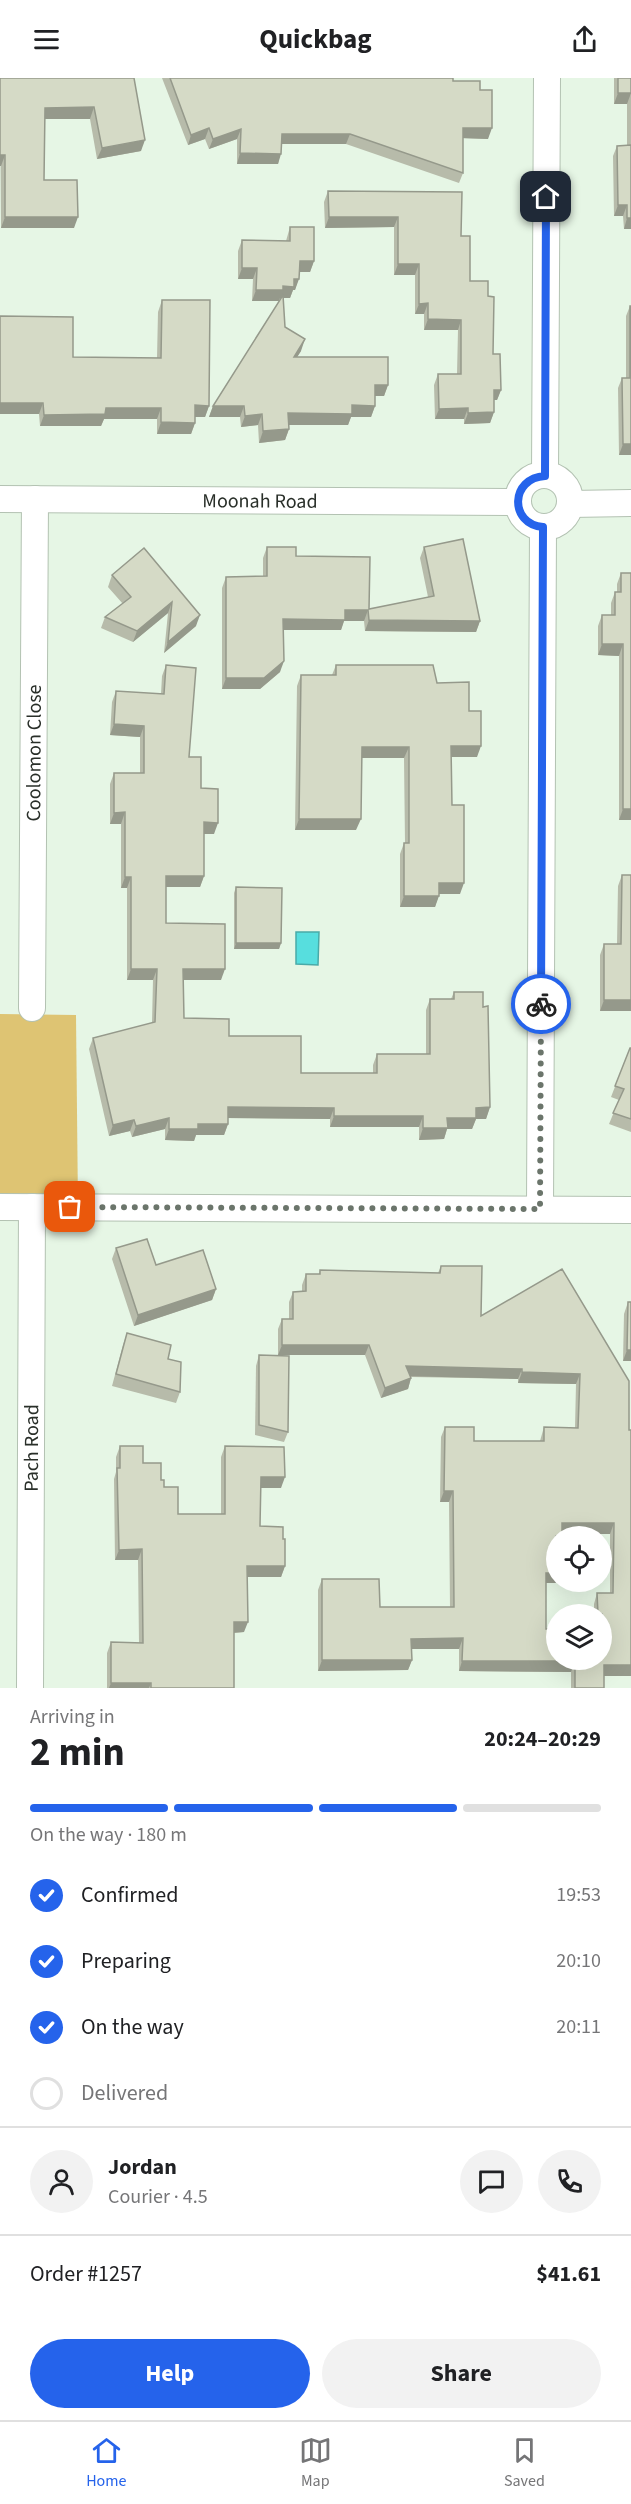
<!DOCTYPE html>
<html lang="en">
<head>
<meta charset="utf-8">
<style>
  body { margin:0; font-family:"Source Sans 3",sans-serif; background:#f2f2f2; color:#202124; height:100vh; display:flex; flex-direction:column; font-size:22px; white-space:nowrap }
  * { box-sizing:border-box; margin:0 }
  p { font-size:20px; color:#757577 }
  .icon { flex:none; width:33px; height:33px; fill:none; stroke:currentColor; stroke-width:2; stroke-linecap:round; stroke-linejoin:round }
  .map { position:relative; height:1610px; overflow:hidden }
  .drawer { display:flex; flex-direction:column; background:#fff; flex:1 }
  .drawer>* { flex:none }
  .tools { position:absolute; left:546px; top:1448px; display:grid; gap:12px }
  .tools a { display:grid; place-items:center; width:66px; height:66px; border-radius:50%; background:#fff; box-shadow:0 6px 24px #0002; font-size:30px }
  .pin { position:absolute; display:grid; place-items:center; width:51px; height:51px; color:#fff; margin:-26px; border-radius:12px; box-shadow:0 3px 9px #0006 }
  .courier { position:absolute; display:grid; place-items:center; width:60px; height:60px; margin:-30px; border:4px solid #2563eb; border-radius:50%; background:#fff; color:#222; box-shadow:0 2px 8px #0007 }
  .summary em { font-style:normal; font-weight:700 }
  .summary div { display:flex; flex-direction:column-reverse }
  .summary { display:flex; align-items:center; justify-content:space-between; height:102px; padding:0 30px }
  h1 { font-size:39px; font-weight:700; line-height:45px }
  .bar { display:grid; grid-template-columns:repeat(4,1fr); gap:9px 6px; align-content:center; height:72px; padding:0 30px }
  .bar i { height:8px; border-radius:4px; background:#e0e0e0 }
  .bar .current { background:#2563eb }
  .bar p { grid-column:span 4 }
  .line { display:flex; align-items:center; gap:15px; padding:0 30px; border-top:2px solid #e0e0e0 }
  .line div { flex:1 }
  .round { display:grid; place-items:center; flex:none; width:63px; height:63px; border-radius:32px; background:#f2f2f2 }
  ol { padding:0 30px; list-style:none }
  li { display:flex; align-items:center; gap:18px; height:66px }
  li p { margin-inline-start:auto }
  li .icon { padding:6px; border-radius:50%; background:#2563eb; color:#fff; stroke-width:4 }
  li:last-child { color:#757577 }
  li i { width:33px; height:33px; border:3px solid #e0e0e0; border-radius:50% }
  .action { display:flex; gap:12px; margin-top:auto; padding:12px 30px }
  .action a { flex:1; height:69px; border-radius:36px; background:#2563eb; color:#fff; font-size:24px; font-weight:700; line-height:69px; text-align:center }
  .action a+a { background:#f2f2f2; color:#202124 }
  header { display:flex; justify-content:space-between; align-items:center; height:78px; padding:0 30px; background:#fff; font-size:27px; font-weight:700 }
  .tabs { display:flex; justify-content:space-around; align-items:center; height:84px; border-top:2px solid #e0e0e0; background:#fff; font-size:16px; color:#757577 }
  .tabs a { display:grid; justify-items:center; gap:3px }
  .tabs .current { color:#2563eb }
  .map>svg:first-child { display:block }
  .green { fill:#dec473 }
  .water { fill:#57dede; stroke:#49aaa8; stroke-width:1.5 }
  .lines { fill:none; stroke-linecap:round; stroke-linejoin:round }
  .street-casing { stroke:#b3c2b2; stroke-width:28 }
  .street { stroke:#fff; stroke-width:26 }
  .wall { fill:#b7bbaa; fill-rule:evenodd }
  .shaded-wall { fill:#95998b }
  .building { fill:#d5dac6; stroke:#95998b; stroke-width:1.5; fill-rule:evenodd }
  .done { stroke:#6b756b; stroke-width:6; stroke-dasharray:0 10.8 }
  .route { stroke:#2563eb; stroke-width:8 }
  .labels { text-anchor:middle; stroke-width:4.5; stroke-linejoin:round; paint-order:stroke }
  .street-label { font-size:20px; fill:#292f29; stroke:#fff }
</style>
</head>
<body>
<header><svg class="icon" aria-label="menu" viewBox="0 0 24 24"><path d="M4 6h16M4 12h16M4 18h16"/></svg>Quickbag<svg class="icon" aria-label="share" viewBox="0 0 24 24"><path d="M12 15V3M7 8l5-5 5 5M5 13v7h14v-7"/></svg></header>
<div class="map">
<svg width="631" height="1610" viewBox="0 0 631 1610">
  <rect width="100%" height="100%" fill="#e6f6e5"/>
  <path class="green" d="M0 936 76 937 78 1129H0Z"/>
  <path class="water" d="M296 854H319L318 887 296 886Z"/>
  <g class="lines">
    <defs>
      <g id="street">
        <path d="M545 397 547 0"/>
        <circle cx="544" cy="423" r="26"/>
        <path id="s1" d="M0 421 518 424"/>
        <path d="M570 426 631 425"/>
        <path id="s2" d="M32 930 35 421"/>
        <path d="M0 1129 631 1132"/>
        <path d="M540 1131 543 449"/>
        <path id="s3" d="M30 1610 32 1129"/>
      </g>
    </defs>
    <use href="#street" class="street-casing"/>
    <use href="#street" class="street"/>
  </g>
  <g class="wall">
    <path d="M0 0H134L141 73 97 81 90 41H45L44 102 74 150H1Z"/>
    <path d="M162 0H453V3L480 12 488 61 463 60V95L459 105 346 66H282L278 86H237V61L209 71 205 61 188 67Z"/>
    <path d="M614 0H631V151H624L623 138H614L613 78 617 68 627 67V26H614Z"/>
    <path d="M328 113 461 158 470 203 488 218 493 276 501 312 497 322H494V334L490 345 464 346V341H435L434 307 438 296H457L458 252H424V236H415V197H394V149L325 150 324 124Z"/>
    <path d="M290 149 314 183 310 194H300L295 212H293L290 220H283L285 249 301 273 297 279 388 307 384 318H375V328L371 339H351L348 347H289V351L285 362 259 365 258 347 241 349 240 339H209L213 328 282 220H280L279 223H252L253 201H238V173L242 162 286 163Z"/>
    <path d="M162 222 209 328 205 339H195V345L191 356H157V341H104L101 348H40L39 336H0L73 279 157 280 158 234Z"/>
    <path d="M630 228H631V377H619L618 310 622 300H626V238Z"/>
    <path d="M267 469 296 478 369 531 428 519 420 480 424 469 480 543 476 554 365 553 364 543H344L341 552H283L280 594 260 611H222V510L226 499 263 498V480Z"/>
    <path d="M144 470 196 548 164 575 168 535 133 564 101 550 105 539 123 526 108 509 112 497Z"/>
    <path d="M621 495 631 742H619V578L598 577V548L602 537H611V525L615 514H617V506Z"/>
    <path d="M166 587 189 679 201 710 214 756H204V798L200 809H166V845L221 902H183L184 940 229 958 301 995H373V987L377 976H426V932L430 921H451L454 914 483 929 490 1029 486 1041H476L472 1051H447L444 1061 419 1062V1049H330V1041L228 1040V1046L224 1057H196L194 1063 165 1062V1051L132 1059 130 1053 109 1058 89 971 93 960 152 945 153 902H127V810H121V746H110V706L114 695H140V659L110 657 112 624 116 613 161 616 162 598Z"/>
    <path d="M336 587 437 605 469 633 477 679H451L452 727 460 816H439L435 829H400V776L404 765H405L404 680H362L356 752H295L297 608 301 597H332Z"/>
    <path d="M622 797 631 933H600V877L604 866H617L618 808Z"/>
    <path d="M236 809 281 865 279 871H234V815Z"/>
    <path d="M630 970H631V1054L609 1046 619 1022 611 1019Z"/>
    <path d="M116 1170 156 1187 216 1211 212 1222 134 1248 112 1181Z"/>
    <path d="M441 1188 481 1238 629 1303 631 1598H604V1610H571V1594L459 1593V1571H412V1582L408 1592 318 1593V1512L322 1501 380 1529H450L449 1424H440L441 1359 445 1349 474 1363H540L544 1349 575 1350 576 1306 518 1305V1301L411 1299V1300L408 1311 381 1320 365 1277H278V1251L282 1241H289V1224L293 1214 302 1213V1207L306 1196H319L320 1192 438 1195ZM562 1456H610V1515H597L594 1526V1536H602V1581L546 1551V1505H559Z"/>
    <path d="M628 1224 631 1283H623L624 1236Z"/>
    <path d="M127 1255 168 1281 180 1314 176 1325 112 1308 123 1267Z"/>
    <path d="M259 1277 288 1354 284 1364 255 1357 256 1288Z"/>
    <path d="M120 1368 143 1385 161 1402 178 1436H221V1379L225 1368 281 1410H260V1448L283 1461 285 1488 281 1499H247L244 1554 234 1555V1610H107V1575L111 1564 139 1565 138 1482H115L114 1401 116 1394V1379Z"/>
  </g>
  <g class="shaded-wall">
    <path d="M618 15H631L627 26H614Z"/>
    <path d="M94 29 90 41H41L45 30Z"/>
    <path d="M209 50 205 61 188 67 191 57Z"/>
    <path d="M463 50H492L488 61 459 60Z"/>
    <path d="M241 51 237 61 209 71 213 61Z"/>
    <path d="M282 56H350L346 66H278Z"/>
    <path d="M145 62 141 73 97 81 102 70Z"/>
    <path d="M240 75 281 76 278 86H237Z"/>
    <path d="M0 77H5L1 88H0Z"/>
    <path d="M618 127H627L623 138H614Z"/>
    <path d="M5 139H78L74 150H1Z"/>
    <path d="M329 139H398L394 149 325 150Z"/>
    <path d="M627 140H631V151H624Z"/>
    <path d="M300 183H314L310 194H296Z"/>
    <path d="M398 186H419L415 197H394Z"/>
    <path d="M242 190H257L253 201H238Z"/>
    <path d="M294 201H299L295 212H293L290 220H280L279 223H252L256 212 283 208Z"/>
    <path d="M428 225 424 236H415L419 226Z"/>
    <path d="M428 241 461 242 458 252H424Z"/>
    <path d="M305 261 301 273 290 290 294 279Z"/>
    <path d="M375 307H388L384 318H371Z"/>
    <path d="M494 312H501L497 322H490Z"/>
    <path d="M0 325H43L39 336H0Z"/>
    <path d="M195 327 209 328 205 339H191Z"/>
    <path d="M352 327 375 328 371 339H351L348 347H284L288 335Z"/>
    <path d="M213 328H244L240 339H209Z"/>
    <path d="M106 330H161L157 341H104L101 348H40L44 337Z"/>
    <path d="M468 330 464 341H435L439 331Z"/>
    <path d="M494 334 490 345 464 346 468 335Z"/>
    <path d="M262 336 258 347 241 349 245 338Z"/>
    <path d="M161 344 195 345 191 356H157Z"/>
    <path d="M289 351 285 362 259 365 263 353Z"/>
    <path d="M623 366H631V377H619Z"/>
    <path d="M172 524 168 535 133 564 137 553Z"/>
    <path d="M345 532H368L364 543H344L341 552H279L283 541Z"/>
    <path d="M200 537 196 548 164 575 168 564Z"/>
    <path d="M369 542 480 543 476 554 365 553Z"/>
    <path d="M602 566H623L619 578 598 577Z"/>
    <path d="M284 583 280 594 260 611H222L226 600Z"/>
    <path d="M114 646 144 648 140 659 110 657Z"/>
    <path d="M451 668H481L477 679H447Z"/>
    <path d="M362 669H409L404 680H358Z"/>
    <path d="M623 731H631V742H619Z"/>
    <path d="M125 734 121 746H110L114 735Z"/>
    <path d="M299 741H361L356 752H295Z"/>
    <path d="M204 744 218 745 214 756H200Z"/>
    <path d="M166 798H204L200 809H162Z"/>
    <path d="M125 799H131L127 810H121Z"/>
    <path d="M439 805H464L460 816H435Z"/>
    <path d="M404 818H439L435 829H400Z"/>
    <path d="M236 865H281L279 871H234Z"/>
    <path d="M131 891H157L153 902H127Z"/>
    <path d="M183 891H225L221 902H179Z"/>
    <path d="M604 922H631V933H600Z"/>
    <path d="M228 1029 334 1030 330 1041 224 1040Z"/>
    <path d="M490 1029 486 1041H476L472 1051H447L444 1061 419 1062 423 1050 447 1040 476 1030Z"/>
    <path d="M334 1038H423L419 1049H330Z"/>
    <path d="M169 1040 165 1051 132 1059 136 1048Z"/>
    <path d="M134 1042 130 1053 109 1058 113 1047Z"/>
    <path d="M198 1046H228L224 1057H196L194 1063 165 1062 169 1051Z"/>
    <path d="M216 1211 212 1222 134 1248 138 1237Z"/>
    <path d="M282 1267H369L365 1277H278Z"/>
    <path d="M627 1272H631V1283H623Z"/>
    <path d="M406 1288 522 1291 518 1301 403 1298Z"/>
    <path d="M522 1294 580 1296 576 1306 518 1305Z"/>
    <path d="M411 1300 408 1311 381 1320 385 1310Z"/>
    <path d="M261 1399H285L281 1410H257Z"/>
    <path d="M444 1413H453L449 1424H440Z"/>
    <path d="M562 1445H614L610 1456H558Z"/>
    <path d="M142 1471 138 1482H115L119 1472Z"/>
    <path d="M247 1488H285L281 1499H243Z"/>
    <path d="M546 1495H556V1503H559V1505H542Z"/>
    <path d="M234 1544H248L244 1554 230 1555Z"/>
    <path d="M463 1560 459 1571H408L411 1561Z"/>
    <path d="M322 1582H412L408 1592 318 1593Z"/>
    <path d="M462 1583H575L571 1594 459 1593Z"/>
    <path d="M604 1587H631V1598H600Z"/>
    <path d="M111 1605H151L149 1610H109Z"/>
  </g>
  <g class="building">
    <path d="M0 0H134L145 62 102 70 94 29 45 30 44 102H77L78 139H5V77H0Z"/>
    <path d="M170 0H453V3H480V12H492V50H463V95L350 56H282L281 76 240 75 241 51 213 61 209 50 191 57Z"/>
    <rect x="618" y="0" width="13" height="15"/>
    <path d="M631 67V140H627V127H618L617 68Z"/>
    <path d="M328 113 462 114 461 158H470V203H488V218L494 219 493 276H500L501 312H494V334L468 335V330L439 331 438 296H461V242L428 241V225L419 226V186H398V139H329Z"/>
    <path d="M290 149H314V183H300L299 201H294V209L283 208V212H256L257 190H242V162L290 163Z"/>
    <path d="M283 217 285 249 305 261 294 279H388V307H375V328L352 327V336L288 335 289 351 263 353 262 336 245 338 244 328H213Z"/>
    <path d="M162 222H210L209 328 195 327V345L161 344V330H106L105 336 44 337 43 325H0V238L73 239V279L161 280Z"/>
    <path d="M630 228H631V366H623L622 300H630Z"/>
    <path d="M463 461 480 543 369 542 368 532H345V542L283 541 284 583 264 600H226V499L267 498V469H296V478L370 479 369 531 434 518 424 469Z"/>
    <path d="M144 470 200 537 168 564 172 524 137 553 105 539 131 519 112 497Z"/>
    <path d="M621 495H631V731H623V566H602V537H615V514H621Z"/>
    <path d="M166 587 196 590 189 679H201V710L218 711V745L204 744V798H166V845L225 846V891H183L184 940 229 941V958H301V995H377V976H430V921H454V914H483V929L488 928 490 1029 476 1030V1040H447L448 1050H423V1038H334V1030L228 1029V1046H198V1051H169V1040L136 1048 134 1042 113 1047 93 960 155 944 157 891H131V799H125V734L114 735V695H144V648L114 646 116 613 164 616Z"/>
    <path d="M336 587H433L437 605 469 604V633H481V668H451L452 727H464V805H439V818H404V765H409V669H362L361 741H299L301 597H336Z"/>
    <path d="M622 797H631V922H604V866H621Z"/>
    <path d="M236 809 282 810 281 865H236Z"/>
    <path d="M630 970H631V1041L613 1035 624 1011 615 1008Z"/>
    <path d="M147 1161 156 1187 203 1172 216 1211 138 1237 116 1170Z"/>
    <path d="M441 1188H482L481 1238 562 1191 629 1303V1352H631V1587H604V1610H575V1583H462L463 1560 411 1561 412 1582H322V1501H379L380 1529H454L453 1413H444L445 1349H474V1363H544V1349L578 1350 580 1296 522 1294V1291L406 1288 411 1300 385 1310 369 1267H282V1241H293V1214L306 1213V1196H320V1192L440 1195ZM562 1445H614L613 1515H597L598 1536H602V1581H556V1551H546V1495H556V1458H562Z"/>
    <path d="M628 1224H631V1272H627Z"/>
    <path d="M127 1255 171 1267 168 1281 181 1284 180 1314 116 1296Z"/>
    <path d="M259 1277 289 1278 288 1354 259 1347Z"/>
    <path d="M120 1368H143V1385H161V1402H164V1409H178V1436H225V1368L284 1369 285 1399H261L260 1448 283 1449V1461H285V1488H247L248 1544H234V1610H151V1605H111V1564L143 1565 142 1471 119 1472 117 1390H120Z"/>
  </g>
  <g class="lines">
    <path class="done" d="M70 1129 540 1131 541 926"/>
    <path class="route" d="M541 926 543 449C509 446 510 400 545 398L546 119"/>
  </g>
  <g class="labels">
    <g class="street-label">
      <text dy="7" stroke="none"><textPath href="#s1" startOffset="260">Moonah Road</textPath></text>
      <text dy="7" stroke="none"><textPath href="#s2" startOffset="255">Coolomon Close</textPath></text>
      <text dy="7" stroke="none"><textPath href="#s3" startOffset="240">Pach Road</textPath></text>
    </g>
  </g>
</svg>
<div class="tools">
<a><svg class="icon" aria-label="locate" viewBox="0 0 24 24"><circle cx="12" cy="12" r="6"/><path d="M12 2v4M12 18v4M2 12h4M18 12h4"/></svg></a>
<a><svg class="icon" aria-label="layers" viewBox="0 0 24 24"><path d="M12 4l9 5-9 5-9-5zM3 14l9 5 9-5"/></svg></a>
</div>
<div class="pin" style="left:70px;top:1129px;background:#ea580c"><svg class="icon" aria-label="bag" viewBox="0 0 24 24"><path d="M5 8h14l-1 12H6zM9 8a3 3 0 0 1 6 0"/></svg></div>
<div class="pin" style="left:546px;top:119px;background:#1f2937"><svg class="icon" aria-label="home" viewBox="0 0 24 24"><path d="M3 11l9-7 9 7M6 9v11h12V9"/></svg></div>
<div class="courier" style="left:541px;top:926px"><svg class="icon" aria-label="bike" viewBox="0 0 24 24"><circle cx="6" cy="16" r="4"/><circle cx="18" cy="16" r="4"/><path d="M6 16l4-8h5l3 8M10 8l3 8H6M13 5h3"/></svg></div>
</div>
<section class="drawer">
<div class="summary"><div><h1>2 min</h1><p>Arriving in</p></div><em>20:24–20:29</em></div>
<div class="bar"><i class="current"></i><i class="current"></i><i class="current"></i><i></i><p>On the way · 180 m</p></div>
<ol>
<li><svg class="icon" aria-label="check" viewBox="0 0 24 24"><path d="M5 12l5 5 9-10"/></svg>Confirmed<p>19:53</p></li>
<li><svg class="icon" aria-label="check" viewBox="0 0 24 24"><path d="M5 12l5 5 9-10"/></svg>Preparing<p>20:10</p></li>
<li><svg class="icon" aria-label="check" viewBox="0 0 24 24"><path d="M5 12l5 5 9-10"/></svg>On the way<p>20:11</p></li>
<li><i></i>Delivered</li>
</ol>
<div class="line" style="height:108px"><a class="round"><svg class="icon" aria-label="person" viewBox="0 0 24 24"><circle cx="12" cy="8" r="4"/><path d="M4 21q1-7 8-7t8 7"/></svg></a><div><b>Jordan</b><p>Courier · 4.5</p></div><a class="round"><svg class="icon" aria-label="chat" viewBox="0 0 24 24"><path d="M4 5h16v11H9l-5 4z"/></svg></a><a class="round"><svg class="icon" aria-label="phone" viewBox="0 0 24 24"><path d="M5 4h4l2 5-3 2q2 4 5 5l2-3 5 2v4C11 20 4 13 5 4z"/></svg></a></div>
<div class="line" style="height:78px"><div>Order #1257</div><b>$41.61</b></div>
<div class="action"><a>Help</a><a>Share</a></div>
</section>
<nav class="tabs">
<a class="current"><svg class="icon" aria-label="home" viewBox="0 0 24 24"><path d="M3 11l9-7 9 7M6 9v11h12V9"/></svg>Home</a>
<a><svg class="icon" aria-label="map" viewBox="0 0 24 24"><path d="M3 6l6-2 6 2 6-2v14l-6 2-6-2-6 2zM9 4v14M15 6v14"/></svg>Map</a>
<a><svg class="icon" aria-label="saved" viewBox="0 0 24 24"><path d="M7 4h10v16l-5-4-5 4z"/></svg>Saved</a>
</nav>
</body>
</html>
